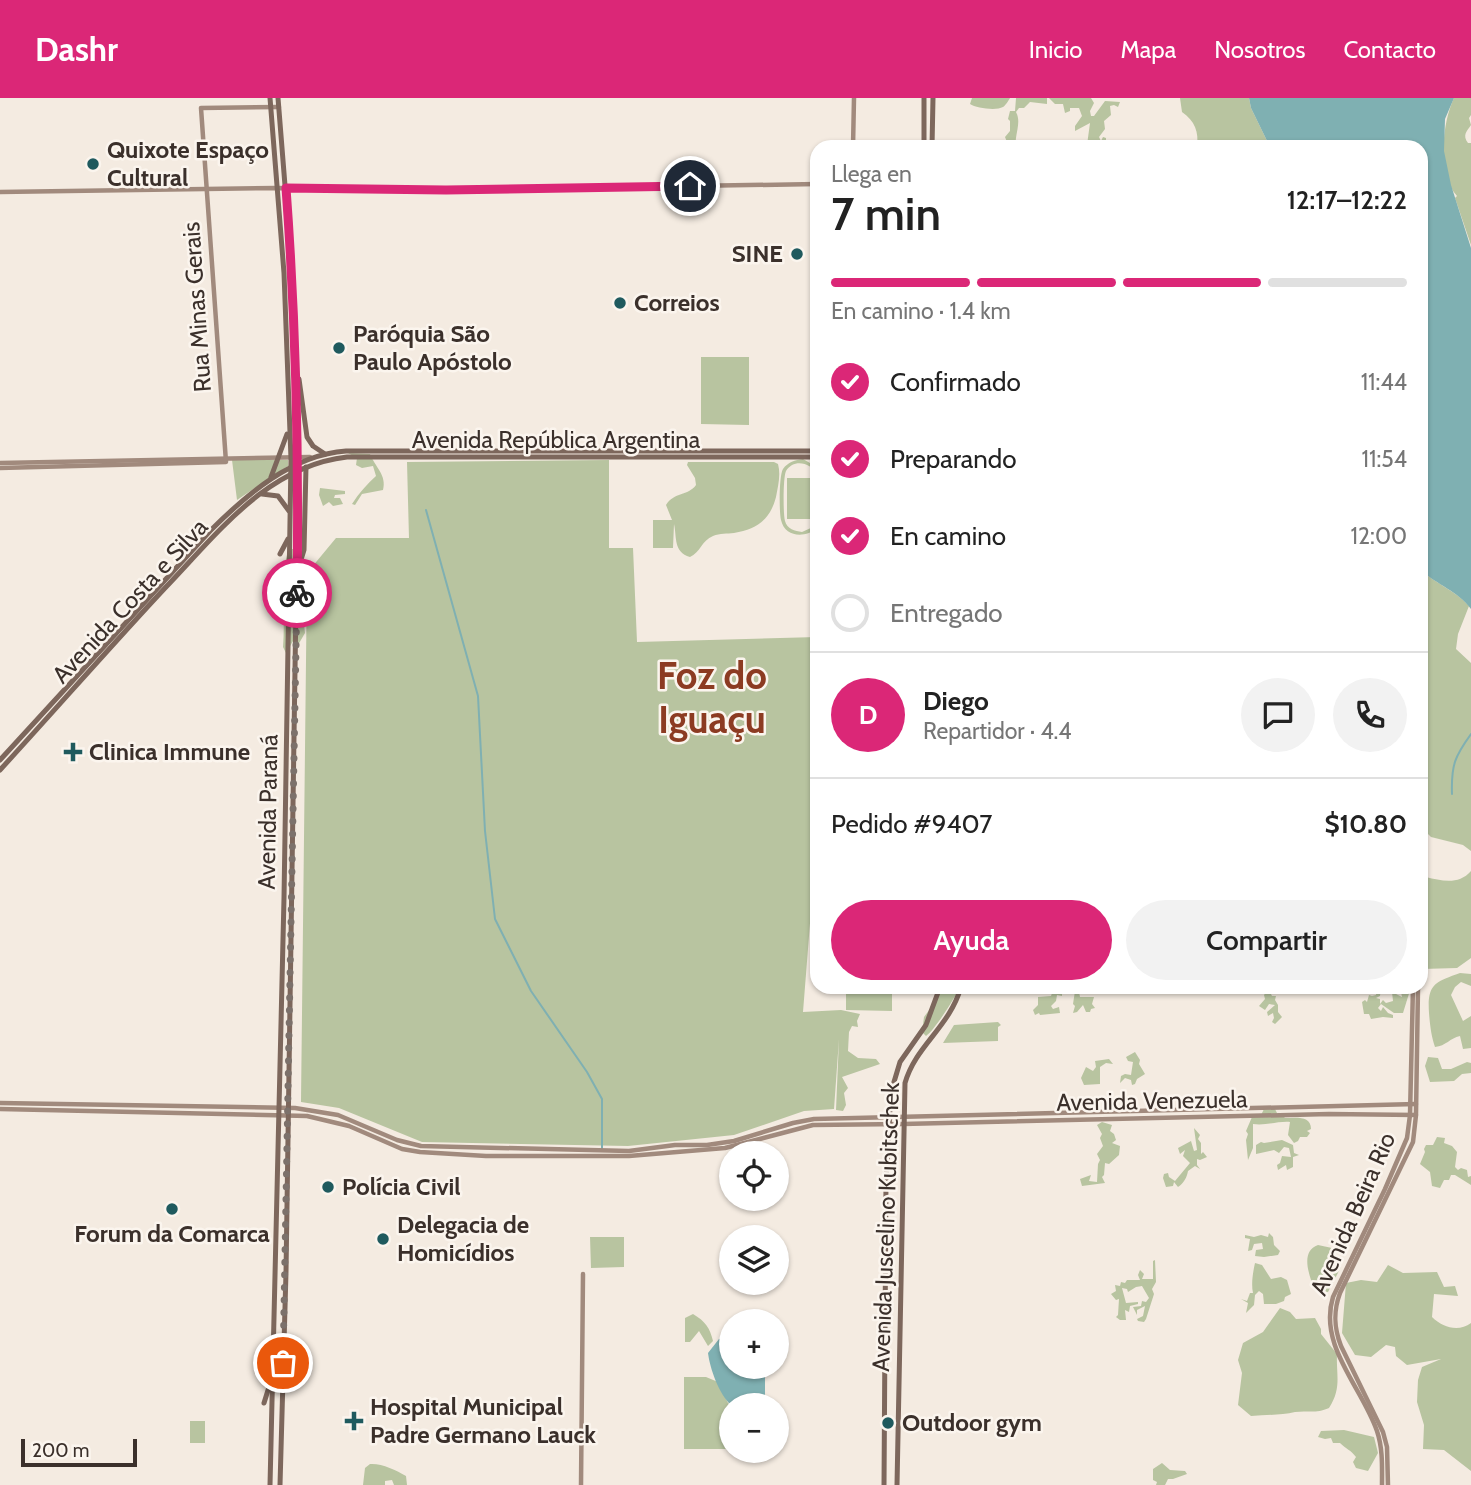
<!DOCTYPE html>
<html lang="es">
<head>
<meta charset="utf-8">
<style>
  body { margin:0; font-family:Cabin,sans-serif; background:#f2f2f2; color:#222; height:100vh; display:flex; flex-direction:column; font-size:26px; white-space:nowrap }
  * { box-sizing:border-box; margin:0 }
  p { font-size:23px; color:#767676 }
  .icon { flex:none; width:38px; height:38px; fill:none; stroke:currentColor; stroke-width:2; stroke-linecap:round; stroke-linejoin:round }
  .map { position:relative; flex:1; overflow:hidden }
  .side { position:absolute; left:810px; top:42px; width:618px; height:854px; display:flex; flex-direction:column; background:#fff; border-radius:21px; box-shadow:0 2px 5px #0004 }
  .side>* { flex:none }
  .controls { position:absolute; left:719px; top:1043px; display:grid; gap:14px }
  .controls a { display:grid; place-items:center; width:70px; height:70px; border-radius:50%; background:#fff; box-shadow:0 2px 5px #0004; font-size:35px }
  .scale { position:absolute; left:21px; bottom:18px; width:116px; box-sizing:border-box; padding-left:7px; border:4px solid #3b302b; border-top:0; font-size:19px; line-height:24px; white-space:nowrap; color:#3b302b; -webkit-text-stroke:5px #fbf5ee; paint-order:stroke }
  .pin { position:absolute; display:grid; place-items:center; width:60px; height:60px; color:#fff; margin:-30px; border:4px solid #fff; border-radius:50%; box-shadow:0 2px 7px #0007 }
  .courier { position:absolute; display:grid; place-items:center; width:70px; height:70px; margin:-35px; border:5px solid #db2777; border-radius:50%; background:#fff; color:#222; box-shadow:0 2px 9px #0007 }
  .overview em { font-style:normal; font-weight:600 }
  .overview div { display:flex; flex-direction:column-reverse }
  .overview { display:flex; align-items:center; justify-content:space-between; height:119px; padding:0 21px }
  h1 { font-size:46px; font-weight:600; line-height:52px }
  .bar { display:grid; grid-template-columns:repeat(4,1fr); gap:10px 7px; align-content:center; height:84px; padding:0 21px }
  .bar i { height:9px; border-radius:5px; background:#e0e0e0 }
  .bar .selected { background:#db2777 }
  .bar p { grid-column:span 4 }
  .line { display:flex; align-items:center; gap:18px; padding:0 21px; border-top:2px solid #e0e0e0 }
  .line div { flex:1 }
  .round { display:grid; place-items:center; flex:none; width:74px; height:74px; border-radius:37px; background:#f2f2f2 }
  ol { padding:0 21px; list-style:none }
  li { display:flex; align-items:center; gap:21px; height:77px }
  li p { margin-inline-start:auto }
  li .icon { padding:7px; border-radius:50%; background:#db2777; color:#fff; stroke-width:4 }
  li:last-child { color:#767676 }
  li i { width:38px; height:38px; border:4px solid #e0e0e0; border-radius:50% }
  .action { display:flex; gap:14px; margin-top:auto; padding:14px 21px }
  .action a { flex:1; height:80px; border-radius:42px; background:#db2777; color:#fff; font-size:28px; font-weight:600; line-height:80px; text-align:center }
  .action a+a { background:#f2f2f2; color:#222 }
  header { display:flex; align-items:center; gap:42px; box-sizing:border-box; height:98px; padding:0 35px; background:#db2777; color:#fff }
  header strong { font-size:33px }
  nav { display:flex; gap:38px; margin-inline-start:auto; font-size:24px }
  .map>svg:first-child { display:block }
  .green { fill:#b8c4a0 }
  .water { fill:#7fb0b2 }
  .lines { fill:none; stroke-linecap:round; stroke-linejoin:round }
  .stream { stroke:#7fb0b2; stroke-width:2 }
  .secondary { stroke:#a18a7d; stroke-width:4.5 }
  .primary { stroke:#7d675c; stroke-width:5 }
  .done { stroke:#7c716b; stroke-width:7; stroke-dasharray:0 12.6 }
  .route { stroke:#db2777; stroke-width:9 }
  .poi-dot { fill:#1f5a5e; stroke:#fbf5ee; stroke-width:2.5 }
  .labels { text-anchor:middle; stroke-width:5; stroke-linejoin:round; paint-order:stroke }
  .poi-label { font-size:24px; font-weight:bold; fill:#3b302b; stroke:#fbf5ee; text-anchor:start }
  .street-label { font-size:24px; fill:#3b302b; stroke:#fbf5ee }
  .town-label { font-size:38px; font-weight:bold; fill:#8c3b22; stroke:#fbf5ee }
</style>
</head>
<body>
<header>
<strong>Dashr</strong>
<nav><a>Inicio</a><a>Mapa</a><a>Nosotros</a><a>Contacto</a></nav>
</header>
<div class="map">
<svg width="1471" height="1387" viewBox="0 0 1471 1387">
  <rect width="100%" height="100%" fill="#f4ebe1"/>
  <g class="green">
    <path d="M972 0H1010C1009 2 1005 8 1003 9 996 13 976 10 970 6Z"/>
    <path d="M1016 0H1047V6L1030 4 1024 10H1019L1016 14C1022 25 1014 37 1016 49H1009L1005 39 1010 33V23L1008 21 1010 13H1015Z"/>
    <path d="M1049 0H1091L1094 5 1090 13 1091 18H1094L1105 3 1120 4 1118 9 1114 7 1110 8 1111 17 1104 23 1105 31 1099 39 1101 43 1103 39 1106 40V49H1080L1087 47 1090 25 1075 33V28L1082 18 1079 10H1070V13L1065 15 1063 6H1055Z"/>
    <path d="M1180 0H1249L1251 10 1270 49H1197C1199 34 1195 23 1182 14Z"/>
    <path d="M1454 0H1471V17L1469 20 1471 27C1467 33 1462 37 1468 45H1471V147L1455 100 1457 98C1437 76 1442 25 1454 0Z"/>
    <path d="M701 259H749V327L701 326Z"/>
    <path d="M348 355 370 356C375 369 387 377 383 392L362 396 355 407 352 406C359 395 367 386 376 378L373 368 362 370 356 367 357 360Z"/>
    <path d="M803 361 817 369V376C811 365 794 360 786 373 783 379 783 416 785 423 787 431 795 433 802 434L813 429 817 423V430C806 440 785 440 781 422 779 414 779 377 783 371 788 364 795 362 803 361Z"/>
    <path d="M232 362H288V368L237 402Z"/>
    <path d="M609 362V450H633L637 544 817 539V798L812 800 803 914 841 912 860 916 857 923 858 929 852 928 849 934 848 953 858 960 876 961 880 966 842 979 848 990 844 995 846 1007 843 1013 836 1012 839 941 834 1011 804 1013 734 1037 628 1048 422 1044 339 1010 301 1004 307 475 336 440H409L407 364Z"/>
    <path d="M688 364H774L778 366C781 377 778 388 776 399 770 422 757 431 734 435 727 436 720 435 713 438 702 442 700 455 690 459 673 454 677 439 674 426L673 450H653V422H672L666 407C674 394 688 398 696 387L695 380 687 367Z"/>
    <rect x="787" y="380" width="29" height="41"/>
    <path d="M320 390 345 393V396L335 397 334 400H340L343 406 333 408 329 404 323 408 319 397Z"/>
    <path d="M289 451H295L301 463 300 476 304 481 305 488 301 502 305 535 298 547 293 543 286 555 283 549C286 521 279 475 289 451Z"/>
    <path d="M1421 472C1436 486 1456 493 1469 508L1458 536 1456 551 1471 565V753L1463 747 1431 739 1427 735 1426 686 1421 666Z"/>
    <path d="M1471 773V860L1457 870 1422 871 1426 779C1442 783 1459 787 1471 773Z"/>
    <path d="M1460 875 1471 876V888L1461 884 1455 889 1451 897 1463 923 1471 918V950L1463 951 1460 938C1450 940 1446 948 1435 949 1431 937 1430 927 1429 915 1427 886 1435 884 1460 875Z"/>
    <path d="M846 889H892V913L846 912Z"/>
    <path d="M940 889H960C956 898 934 933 926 938L922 934 924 919 935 904Z"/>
    <path d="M1062 889V898L1057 897 1056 903 1051 908 1053 911 1059 909 1060 915 1040 917 1039 915 1035 917 1033 912 1038 907V899L1051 898 1053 892 1059 895Z"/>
    <path d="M1078 889H1086L1083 894H1079L1080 899H1094L1092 906 1095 910 1091 911 1090 914H1086L1083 907 1077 914 1073 915 1075 908 1073 906 1075 893H1078Z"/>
    <path d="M1274 889 1275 892 1271 896 1272 898H1276L1275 902 1278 907V914L1282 919 1275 926 1272 924 1274 920 1273 915 1268 918 1267 914 1275 907 1269 906 1265 912 1259 908 1265 901 1264 897 1267 893 1266 891Z"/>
    <path d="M1377 889H1381L1380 898 1376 900 1380 901V906L1383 902 1386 905 1393 903 1392 894 1402 899 1400 889H1411L1403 915H1394L1381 906 1378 910 1381 913 1383 909 1388 915 1393 917V920L1383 919 1371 921 1369 916H1364L1362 904 1365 902 1367 904 1369 897 1372 898 1376 897Z"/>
    <path d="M998 924 1001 927 998 929V943L943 945 954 927Z"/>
    <path d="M1135 954 1140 962 1139 966 1145 976 1137 981 1135 986 1132 987 1131 982 1125 980 1120 985 1121 978 1125 976 1131 977 1133 964 1128 963 1126 959Z"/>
    <path d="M1428 959 1438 960 1442 971H1451L1467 964 1471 965V975L1462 976 1454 983 1430 984 1425 968Z"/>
    <path d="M1109 961 1113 966 1106 965 1100 969V986L1084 987 1081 980 1086 969 1093 973 1096 969 1095 963Z"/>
    <path d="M1264 1011H1275L1278 1017 1281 1016 1285 1020C1296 1020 1311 1017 1311 1031L1307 1033 1310 1035 1307 1039H1300L1298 1043 1294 1045 1288 1037 1290 1024C1278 1023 1265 1028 1253 1026V1050L1248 1062 1246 1042 1248 1036 1246 1033 1252 1019H1274L1261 1017Z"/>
    <path d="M1102 1024 1112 1027 1110 1033 1114 1036 1116 1042 1112 1045 1120 1048 1119 1057 1109 1066 1105 1065 1104 1077 1102 1079 1105 1085 1082 1088 1080 1081 1091 1077 1089 1083 1097 1084 1098 1066 1100 1062 1097 1056 1103 1048 1100 1040 1102 1036 1097 1027Z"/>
    <path d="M1194 1030 1200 1037 1198 1041 1201 1045V1056L1203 1054 1207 1059 1200 1062 1197 1061V1067L1200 1071 1195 1068 1188 1073C1187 1079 1184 1085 1178 1089L1174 1084 1173 1088 1166 1089 1163 1080 1164 1076 1168 1075 1169 1079 1175 1083 1190 1065 1183 1058 1185 1052 1180 1056 1178 1050 1191 1043 1194 1053 1197 1052Z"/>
    <path d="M1437 1039 1445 1040 1444 1045 1452 1048 1457 1054 1455 1069 1458 1072 1461 1070 1467 1072 1468 1079 1471 1078V1087L1455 1077H1451L1449 1082H1444L1440 1090 1432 1088 1430 1074 1420 1066 1425 1054 1424 1051 1426 1047H1433Z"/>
    <path d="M1282 1042 1293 1047 1294 1055 1299 1057 1293 1059V1069L1287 1072 1286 1067 1278 1072 1277 1067 1280 1065 1282 1058 1291 1059 1289 1050 1284 1049 1279 1055 1274 1052 1256 1056V1047L1261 1044 1264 1045Z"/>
    <path d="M1269 1135 1273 1139 1274 1147 1280 1153 1278 1157 1264 1159 1255 1158 1256 1152 1263 1151 1262 1145 1254 1146 1252 1152 1248 1153 1250 1141 1245 1140V1137L1254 1139 1261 1137 1268 1139Z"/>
    <path d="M590 1139H624V1169L591 1170Z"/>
    <path d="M1318 1147 1332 1150 1341 1169 1328 1194 1315 1193C1310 1179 1299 1154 1318 1147Z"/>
    <path d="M1155 1162 1156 1184 1152 1191 1154 1196 1146 1221 1144 1224 1138 1223 1137 1221 1143 1218 1145 1208 1137 1212V1217L1133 1209 1141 1208 1142 1203 1146 1204 1149 1200 1142 1188 1136 1189 1128 1194 1127 1191 1122 1190 1126 1205 1138 1204V1206L1130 1208 1129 1214 1125 1212 1126 1222H1120L1116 1219 1118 1217 1119 1201 1116 1202 1111 1196 1116 1193 1115 1187 1120 1188 1121 1184 1125 1185 1127 1182H1140L1138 1177 1140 1172 1144 1176 1142 1181H1153V1163Z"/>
    <path d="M1255 1165 1262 1167 1271 1181 1281 1179 1287 1182 1291 1196 1285 1199 1284 1203 1276 1206H1264L1263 1196 1259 1193 1255 1197 1254 1207 1246 1215 1248 1205 1241 1201 1247 1203 1250 1195H1253C1251 1186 1253 1174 1255 1165Z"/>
    <path d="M1388 1167 1403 1175 1437 1174 1444 1189 1455 1188 1458 1198 1434 1196 1432 1219C1443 1230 1459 1234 1471 1225V1373L1444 1352 1423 1351 1424 1327 1417 1304 1418 1282 1422 1269 1441 1261 1407 1267 1396 1258 1395 1249 1386 1247 1371 1259 1355 1257 1342 1235 1346 1185 1361 1182 1377 1184Z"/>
    <path d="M1280 1210 1290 1214 1296 1221 1315 1220 1321 1231V1236L1337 1256C1336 1277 1342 1290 1329 1310 1315 1316 1308 1312 1295 1314 1282 1317 1266 1317 1251 1318L1238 1307 1242 1275 1238 1262 1243 1245 1263 1234Z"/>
    <path d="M693 1216C705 1223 710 1230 713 1243L708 1248 699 1233 690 1244H685V1220Z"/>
    <path d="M684 1279H706L718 1284 728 1305 731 1307V1351H684Z"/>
    <rect x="190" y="1323" width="15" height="22"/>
    <path d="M1344 1332 1374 1339 1378 1355 1368 1373 1356 1370 1353 1364 1356 1359C1351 1352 1346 1351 1340 1345H1333L1331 1340 1325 1341 1318 1339 1321 1333Z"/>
    <path d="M1162 1365 1170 1372 1185 1373 1187 1376 1173 1381H1168L1165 1387H1156L1157 1384 1153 1382V1371Z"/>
    <path d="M370 1366C381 1365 396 1372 406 1378L407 1387H394L392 1382 385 1383V1387H363L365 1370Z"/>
  </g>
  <g class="water">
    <path d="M1249 0H1454L1445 21 1444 53 1451 87 1471 150V511C1458 493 1437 487 1421 472V49H1270L1251 10Z"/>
    <path d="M731 1240 732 1269H765V1307H731C719 1296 710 1271 708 1255L719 1241Z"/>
  </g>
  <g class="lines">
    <g class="stream">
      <path d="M426 412 478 598 485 733 495 821 531 893 587 974 602 1001V1052"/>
      <path d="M1452 696C1451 667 1455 658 1471 636"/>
    </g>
    <g class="secondary">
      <path d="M853 49 854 0"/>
      <path d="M0 94 276 90 446 92 817 86"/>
      <path d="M0 365 310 359"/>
      <path d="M0 370 226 364 201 10 279 9"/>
      <path d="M1421 681 1423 704 1421 790"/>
      <path d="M0 1005 295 1010 338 1017 397 1042 421 1048 629 1053 675 1047H707L734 1043 793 1025 814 1021 1416 1006"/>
      <path d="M0 1011 307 1018 349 1028 402 1051 420 1054 486 1058H629L725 1050 813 1027 903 1026 1329 1016 1416 1017"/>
      <path d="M581 1387 583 1176"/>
      <path d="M1382 1387C1382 1369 1383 1351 1377 1333 1362 1289 1318 1248 1333 1199L1385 1091 1407 1040 1410 1017 1413 889"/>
      <path d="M1388 1387 1387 1349 1383 1334 1341 1248C1334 1230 1333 1214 1340 1195L1413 1044 1416 1017 1418 889"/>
    </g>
    <g class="primary">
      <path d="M278 0 292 175 298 372 286 1174 280 1387"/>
      <path d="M924 49V0"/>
      <path d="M932 49 933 0"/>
      <path d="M299 281 307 339 313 348 325 356"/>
      <path d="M271 379 287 336"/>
      <path d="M262 396 278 398 289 413"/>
      <path d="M280 456 288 441"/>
      <path d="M299 468 304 452 306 369"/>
      <path d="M0 662 210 433C247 396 292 357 346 353H817"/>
      <path d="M0 672C55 612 109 550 165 490 217 436 267 368 347 359H817"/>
      <path d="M264 1305 269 1289"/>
      <path d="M270 1387 284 800 291 361 284 175 270 0"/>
      <path d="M884 1387 886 1082 891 994 900 964 926 927 940 889"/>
      <path d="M897 1387 905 985C916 947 949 930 961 889"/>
    </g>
  </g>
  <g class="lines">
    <path class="done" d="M283 1265 297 495"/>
    <path class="route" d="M297 495C299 360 296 225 286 90L446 92 690 88"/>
  </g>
  <g class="poi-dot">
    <circle cx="93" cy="66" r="7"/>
    <circle cx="797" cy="156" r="7"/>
    <circle cx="620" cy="205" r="7"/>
    <circle cx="339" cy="250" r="7"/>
    <path d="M69.5 643.5h7v7h7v7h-7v7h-7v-7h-7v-7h7z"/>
    <circle cx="328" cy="1089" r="7"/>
    <circle cx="172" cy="1111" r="7"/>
    <circle cx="383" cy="1141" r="7"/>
    <path d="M350.5 1312.5h7v7h7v7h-7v7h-7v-7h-7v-7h7z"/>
    <circle cx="888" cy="1325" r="7"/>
  </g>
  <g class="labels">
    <g class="poi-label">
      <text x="107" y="60">Quixote Espaço<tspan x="107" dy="28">Cultural</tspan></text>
      <text x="783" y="164" text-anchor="end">SINE</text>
      <text x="634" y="213">Correios</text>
      <text x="353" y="244">Paróquia São<tspan x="353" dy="28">Paulo Apóstolo</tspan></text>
      <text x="89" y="662">Clinica Immune</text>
      <text x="342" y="1097">Polícia Civil</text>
      <text x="397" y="1135">Delegacia de<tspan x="397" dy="28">Homicídios</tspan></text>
      <text x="172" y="1144" text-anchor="middle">Forum da Comarca</text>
      <text x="370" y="1317">Hospital Municipal<tspan x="370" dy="28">Padre Germano Lauck</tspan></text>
      <text x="902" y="1333">Outdoor gym</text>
    </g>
    <g class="street-label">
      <text transform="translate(197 209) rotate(-94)" y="8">Rua Minas Gerais</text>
      <text x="556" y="350">Avenida República Argentina</text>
      <text transform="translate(130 503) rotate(-47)" y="8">Avenida Costa e Silva</text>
      <text transform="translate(268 714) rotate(-89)" y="8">Avenida Paraná</text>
      <text transform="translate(1152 1003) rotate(-1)" y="8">Avenida Venezuela</text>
      <text transform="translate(1353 1116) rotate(-66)" y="8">Avenida Beira Rio</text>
      <text transform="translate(886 1129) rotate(-88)" y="8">Avenida Juscelino Kubitschek</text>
    </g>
    <g class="town-label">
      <text x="712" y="591">Foz do<tspan x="712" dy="44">Iguaçu</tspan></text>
    </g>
  </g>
</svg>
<div class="controls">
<a><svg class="icon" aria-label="locate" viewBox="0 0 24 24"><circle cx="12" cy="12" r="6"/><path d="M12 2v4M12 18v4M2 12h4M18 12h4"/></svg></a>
<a><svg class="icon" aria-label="layers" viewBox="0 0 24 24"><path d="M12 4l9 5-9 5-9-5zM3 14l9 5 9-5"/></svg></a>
<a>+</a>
<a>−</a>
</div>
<div class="scale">200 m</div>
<div class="pin" style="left:283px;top:1265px;background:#ea580c"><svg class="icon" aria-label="bag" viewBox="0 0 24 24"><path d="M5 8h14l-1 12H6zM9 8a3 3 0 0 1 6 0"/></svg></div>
<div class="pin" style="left:690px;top:88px;background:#1f2937"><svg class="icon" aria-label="home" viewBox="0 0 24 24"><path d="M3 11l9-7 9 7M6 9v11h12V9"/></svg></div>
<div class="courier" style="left:297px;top:495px"><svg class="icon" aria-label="bike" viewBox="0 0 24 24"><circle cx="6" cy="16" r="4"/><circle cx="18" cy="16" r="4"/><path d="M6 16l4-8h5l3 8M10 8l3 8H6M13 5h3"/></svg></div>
<section class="side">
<div class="overview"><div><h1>7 min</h1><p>Llega en</p></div><em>12:17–12:22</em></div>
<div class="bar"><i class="selected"></i><i class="selected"></i><i class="selected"></i><i></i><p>En camino · 1.4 km</p></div>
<ol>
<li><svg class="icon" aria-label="check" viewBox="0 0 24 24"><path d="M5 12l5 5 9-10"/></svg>Confirmado<p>11:44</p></li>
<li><svg class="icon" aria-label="check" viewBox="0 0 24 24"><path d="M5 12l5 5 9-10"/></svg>Preparando<p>11:54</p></li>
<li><svg class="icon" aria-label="check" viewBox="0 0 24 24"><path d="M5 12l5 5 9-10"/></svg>En camino<p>12:00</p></li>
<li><i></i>Entregado</li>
</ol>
<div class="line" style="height:126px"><b class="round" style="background:#db2777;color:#fff">D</b><div><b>Diego</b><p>Repartidor · 4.4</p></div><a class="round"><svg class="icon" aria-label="chat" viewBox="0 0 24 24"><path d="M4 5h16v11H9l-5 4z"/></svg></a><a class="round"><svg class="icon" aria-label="phone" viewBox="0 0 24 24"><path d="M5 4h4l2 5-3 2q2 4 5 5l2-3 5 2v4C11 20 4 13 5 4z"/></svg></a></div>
<div class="line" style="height:91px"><div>Pedido #9407</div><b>$10.80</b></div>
<div class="action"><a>Ayuda</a><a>Compartir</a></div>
</section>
</div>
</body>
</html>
